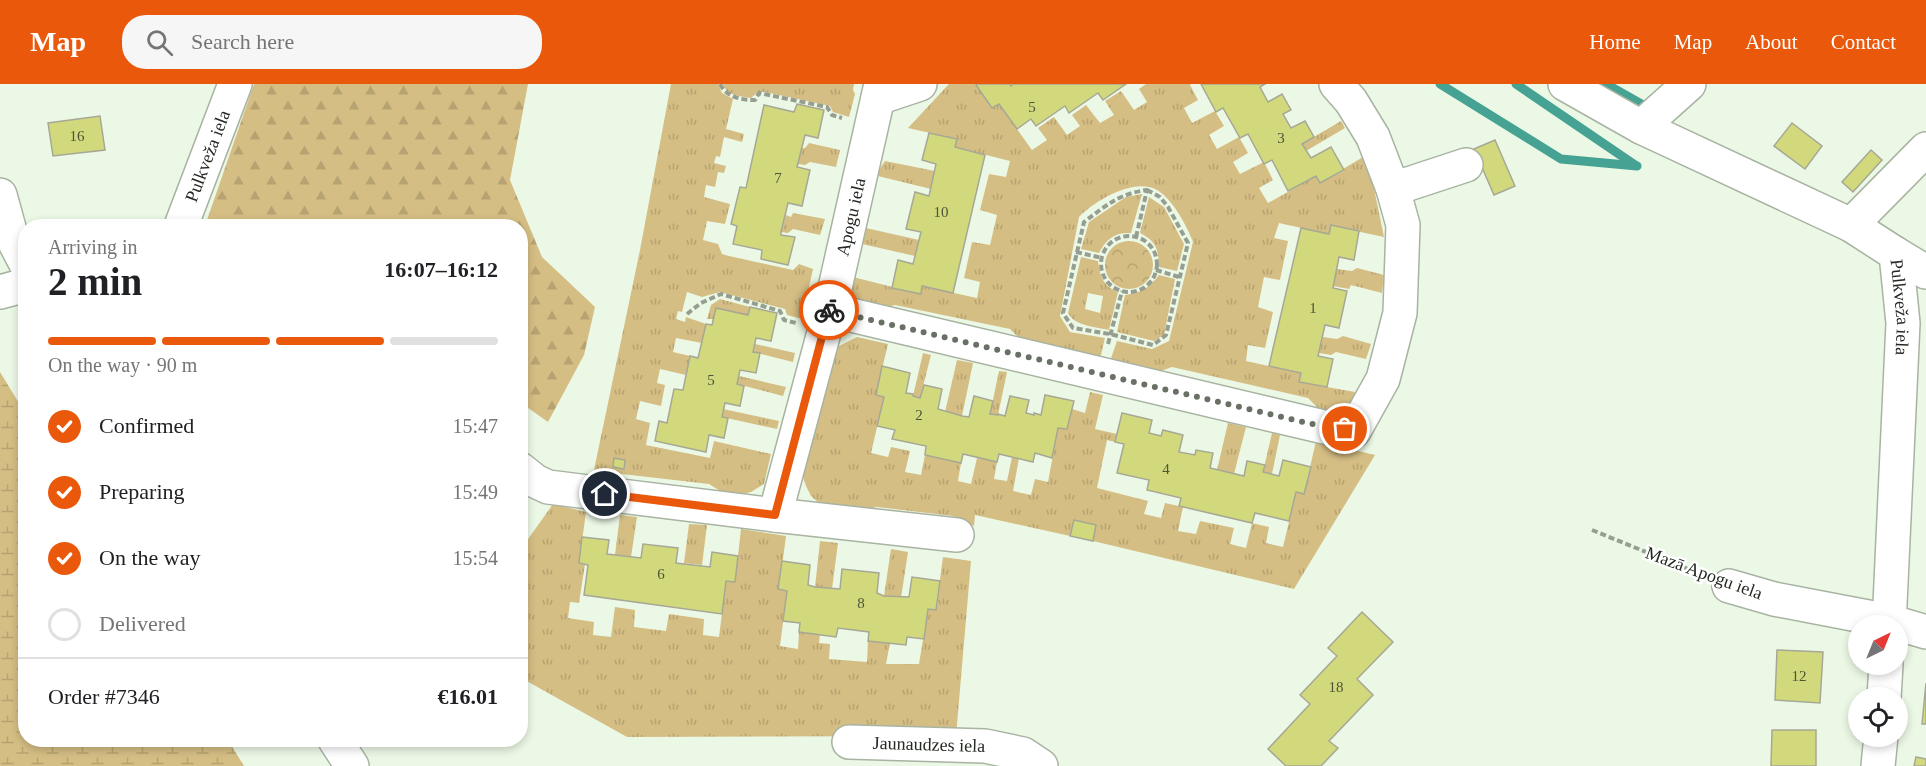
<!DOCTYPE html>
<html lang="en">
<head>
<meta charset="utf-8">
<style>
  body { margin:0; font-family:Georgia,serif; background:#f6f6f6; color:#202124; height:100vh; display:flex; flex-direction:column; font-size:22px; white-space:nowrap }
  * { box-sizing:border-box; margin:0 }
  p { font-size:20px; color:#757577 }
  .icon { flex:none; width:33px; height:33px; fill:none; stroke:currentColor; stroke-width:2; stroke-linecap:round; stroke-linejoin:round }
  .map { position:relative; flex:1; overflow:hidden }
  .side { position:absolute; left:18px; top:135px; width:510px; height:528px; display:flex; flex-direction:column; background:#fff; border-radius:24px; box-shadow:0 3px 9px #0003 }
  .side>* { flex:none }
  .needle { width:39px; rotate:43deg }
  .buttons { position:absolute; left:1848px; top:531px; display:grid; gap:12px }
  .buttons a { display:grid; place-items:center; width:60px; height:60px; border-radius:50%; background:#fff; box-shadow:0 3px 9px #0003; font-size:30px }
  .pin { position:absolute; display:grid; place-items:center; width:51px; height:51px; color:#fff; margin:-26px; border:3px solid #fff; border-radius:50%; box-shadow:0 2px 6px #0007 }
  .courier { position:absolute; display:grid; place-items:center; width:60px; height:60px; margin:-30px; border:4px solid #ea580c; border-radius:50%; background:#fff; color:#222; box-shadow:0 2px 8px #0007 }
  .head em { font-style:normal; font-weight:600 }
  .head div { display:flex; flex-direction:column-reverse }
  .head { display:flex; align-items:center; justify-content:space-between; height:102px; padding:0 30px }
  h1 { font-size:39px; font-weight:600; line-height:45px }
  .bar { display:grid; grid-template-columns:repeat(4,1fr); gap:9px 6px; align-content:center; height:72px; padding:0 30px }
  .bar i { height:8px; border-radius:4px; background:#e0e0e0 }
  .bar .on { background:#ea580c }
  .bar p { grid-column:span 4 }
  .line { display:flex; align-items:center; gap:15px; padding:0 30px; border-top:2px solid #e0e0e0 }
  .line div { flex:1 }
  ol { padding:0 30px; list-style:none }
  li { display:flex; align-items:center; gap:18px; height:66px }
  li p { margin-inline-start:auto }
  li .icon { padding:6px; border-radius:50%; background:#ea580c; color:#fff; stroke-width:4 }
  li:last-child { color:#757577 }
  li i { width:33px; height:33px; border:3px solid #e0e0e0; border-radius:50% }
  header { display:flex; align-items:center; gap:36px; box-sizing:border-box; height:84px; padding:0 30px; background:#ea580c; color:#fff }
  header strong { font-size:28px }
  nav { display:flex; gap:33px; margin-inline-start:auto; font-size:21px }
  .search { width:420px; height:54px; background:#f6f6f6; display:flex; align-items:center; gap:15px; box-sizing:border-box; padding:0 21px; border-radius:24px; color:#757577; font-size:22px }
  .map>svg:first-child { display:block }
  .grass { fill:url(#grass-tufts); fill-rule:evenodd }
  .forest { fill:url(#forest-firs) }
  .wetland { fill:url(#wetland-marsh) }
  .park { fill:url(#park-crowns) }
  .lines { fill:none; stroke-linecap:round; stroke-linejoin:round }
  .stream { stroke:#46a292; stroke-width:9 }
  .building { fill:#d2d97c; stroke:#a6a895; stroke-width:1.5 }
  .minor-casing { stroke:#a8b3a2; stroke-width:36 }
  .path { stroke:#959e91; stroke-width:4; stroke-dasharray:6 3; stroke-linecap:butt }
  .minor { stroke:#fff; stroke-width:33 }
  .done { stroke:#697166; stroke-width:6; stroke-dasharray:0 10.8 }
  .route { stroke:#ea580c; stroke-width:8 }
  .labels { text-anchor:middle; stroke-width:5; stroke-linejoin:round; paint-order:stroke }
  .number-label { font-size:15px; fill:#4f5438 }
  .street-label { font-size:18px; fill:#232821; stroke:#fff }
</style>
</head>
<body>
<header>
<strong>Map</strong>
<div class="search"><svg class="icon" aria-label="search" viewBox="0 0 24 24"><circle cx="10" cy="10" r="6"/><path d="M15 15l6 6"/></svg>Search here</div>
<nav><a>Home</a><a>Map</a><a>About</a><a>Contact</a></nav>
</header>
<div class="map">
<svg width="1926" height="682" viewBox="0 0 1926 682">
  <defs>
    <pattern id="grass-tufts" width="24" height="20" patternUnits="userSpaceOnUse" patternTransform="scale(1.5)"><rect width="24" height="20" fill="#d5be84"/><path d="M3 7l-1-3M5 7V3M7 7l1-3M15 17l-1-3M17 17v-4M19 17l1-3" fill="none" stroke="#b7a372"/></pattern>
    <pattern id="forest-firs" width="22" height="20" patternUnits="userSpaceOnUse" patternTransform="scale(1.5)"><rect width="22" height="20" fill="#d5be84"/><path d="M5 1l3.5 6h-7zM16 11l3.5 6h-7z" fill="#b7a372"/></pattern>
    <pattern id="wetland-marsh" width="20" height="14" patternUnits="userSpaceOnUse" patternTransform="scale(1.5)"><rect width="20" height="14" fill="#d5be84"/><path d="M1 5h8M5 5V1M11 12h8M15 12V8" fill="none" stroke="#b7a372"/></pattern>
    <pattern id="park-crowns" width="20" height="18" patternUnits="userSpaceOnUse" patternTransform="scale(1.5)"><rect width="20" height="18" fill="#d5be84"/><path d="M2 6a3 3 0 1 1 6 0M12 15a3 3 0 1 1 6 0" fill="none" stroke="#b7a372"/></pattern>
  </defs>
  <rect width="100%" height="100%" fill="#ecf8e6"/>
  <g class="grass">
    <path d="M671 0H718L722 9 733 15 726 45 744 50 742 58 724 53 720 73 716 72 714 79 726 82 724 89 718 88 715 103 706 101 704 113 730 120 725 140 707 137 703 156 718 160 722 170 729 172 793 186 799 180 813 185 802 235 787 231 785 225 720 208 702 213 687 208 682 228 678 227 676 235 685 238 686 233 706 240 702 259 676 254 673 268 690 272 686 291 660 285 657 299 665 301 661 322 640 317 636 335 650 339 646 361 710 374 714 357 771 370 764 400 751 408 730 413 709 400 613 389 605 397H602L594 386 640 166Z"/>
    <path d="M723 0H854L853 6 855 10 849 33 833 28 830 22 765 8H758L751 14C740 12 727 12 723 0Z"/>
    <path d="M949 0H977L976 1 992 24 999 20 1032 66 1047 56 1038 44 1054 33 1067 51 1080 42 1072 31 1086 21 1100 39 1114 31 1105 17 1121 7 1134 26 1147 18 1139 5 1146 0H1191L1190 1 1198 16 1184 24 1192 39 1215 27 1224 42 1209 51 1217 65 1239 53 1248 69 1233 78 1240 90 1264 78 1273 96 1259 104 1268 119 1316 92 1320 99 1344 87 1343 85 1363 73 1372 95 1384 153 1332 142 1329 150 1279 139 1274 154 1288 157 1280 196 1264 193 1258 223 1273 228 1265 264 1248 261 1246 277 1301 289 1299 298 1355 308 1348 329 1343 330 1320 326 1308 314 1172 283 1155 289 1110 277 1117 257 1152 265 1169 257 1193 158C1187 142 1171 112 1155 105 1133 94 1094 117 1079 133L1060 232 1070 248 1105 254 1100 275 1023 258 1010 245 895 221 879 225 850 214 853 193 920 210 922 202 977 214 980 198 964 194 972 158 990 161 997 131 980 126 989 90 1006 93 1010 77 955 63 957 55 908 44Z"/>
    <path d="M1341 37 1345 44 1306 67 1302 60Z"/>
    <path d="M809 59 840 66 836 83 810 78 805 81 797 80 801 64H805Z"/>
    <path d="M885 77 935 87 931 105 878 92 879 86Z"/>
    <path d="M1142 110 1131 149C1115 148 1106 155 1099 169L1081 165 1089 138 1126 113Z"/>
    <path d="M1149 113 1164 123 1184 160 1177 187 1159 183C1158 165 1157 158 1140 149Z"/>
    <path d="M793 129 825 135 820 151 793 145 788 149 781 148 786 131 791 133Z"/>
    <path d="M866 144 919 156 915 172 862 160Z"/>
    <path d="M1081 173 1098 177C1100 192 1103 202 1118 208L1109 246C1096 243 1074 242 1068 229ZM1088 209 1103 212 1100 229 1085 225Z"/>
    <path d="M1357 184 1384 191 1382 209 1351 201 1349 205 1333 202 1337 185 1352 187Z"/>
    <path d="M1159 191 1175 195 1164 251 1154 257 1117 248 1125 211C1141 209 1149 204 1159 191Z"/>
    <path d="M720 215 750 223 748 231 716 224 713 235H707L711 221Z"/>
    <path d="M1343 252 1371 260 1366 275 1336 268 1331 271 1319 269 1323 253 1337 255Z"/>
    <path d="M857 253 888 260 876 310 884 313 871 369 888 373 891 363 910 367 905 388 921 391 925 371 961 379 958 397 971 400 977 374 997 378 994 395 1007 397 1012 373 1019 374 1013 407 1031 411 1035 395 1048 398 1058 344 1067 345 1072 325 1085 329 1090 308 1103 311 1095 345 1117 350 1115 358 1107 356 1097 404 1148 417 1144 430 1161 434 1165 419 1183 423 1178 447 1196 450 1200 437 1234 444 1230 460 1246 464 1252 439 1269 443 1266 459 1283 463 1296 408 1304 410 1316 357 1375 371 1294 505 1093 457 1096 441 1074 436 1070 452 975 431 974 442 953 432 877 423 853 428 820 420 811 412 806 402 803 393V383L831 266Z"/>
    <path d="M755 260 795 269 793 278 753 268Z"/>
    <path d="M923 269 931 271 920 314 913 312Z"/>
    <path d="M957 276 973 279 962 332 945 328Z"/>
    <path d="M999 287 1007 288 998 331 990 330Z"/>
    <path d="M739 292 786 303 783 312 737 300Z"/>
    <path d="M723 325 779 337 777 345 722 333Z"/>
    <path d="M1228 339 1246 343 1234 390 1217 386Z"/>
    <path d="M1272 349 1280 351 1272 390 1263 388Z"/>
    <path d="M553 420 586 428 579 479 585 480 579 519 570 518 568 534 594 538 593 551 611 553 615 523 635 526 634 543 666 547 669 530 704 535 703 551 719 553 726 497 735 498 741 445 786 452 779 505 787 507 780 562 798 565 799 548 820 550 819 559 830 560 829 575 867 578 868 557 890 559 886 580H919L928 525H936L943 473 971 477 956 652 627 653 523 595 521 593 520 485 523 482 521 476V465Z"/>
    <path d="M620 431 637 433 631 473 615 471Z"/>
    <path d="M689 440 707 441 702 481 684 479Z"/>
    <path d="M820 457 838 459 832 505 815 503Z"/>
    <path d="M891 465 908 468 901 514 884 512Z"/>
  </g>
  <path class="forest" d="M254 0H528L510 96 542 173 595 223 584 271 548 338 521 319 520 142H225L207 136Z"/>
  <path class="wetland" d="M0 288 25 329 26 656H228L244 682H0Z"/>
  <circle class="park" cx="1129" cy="181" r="24"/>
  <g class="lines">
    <g class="stream">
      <path d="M1440 0 1561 75 1637 82"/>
      <path d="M1516 0 1635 81"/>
      <path d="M1606 0 1643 21"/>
    </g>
  </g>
  <g class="building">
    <path d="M977 0H1010L1011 2 1013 0H1126L1103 16 1098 9 1069 29 1065 22 1036 42 1031 35 1017 45 999 20 992 24 976 1Z"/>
    <path d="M1201 0H1265L1260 3 1268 18 1282 10 1291 26 1283 30 1291 44 1305 37 1314 53 1302 60 1311 74 1331 63 1344 86 1320 99 1316 92 1288 107 1272 76 1264 80 1248 50 1240 54 1223 24 1216 28Z"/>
    <path d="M797 20 824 26 818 54 805 51 797 83 810 86 802 122 788 119 781 148V151L795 153 788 181 761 175 762 166 733 160 737 142 731 140 740 103 746 104 764 21 794 28Z"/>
    <path d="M100 32 105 66 53 72 48 39Z"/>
    <path d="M1792 39 1822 62 1805 85 1774 62Z"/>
    <path d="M929 49 957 55 955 63 985 71 953 209 922 202 921 210 892 204 898 176 913 180 921 148 906 145 915 108 929 112 936 80 922 76Z"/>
    <path d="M1495 56 1515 102 1494 111 1474 65Z"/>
    <path d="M1871 66 1882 76 1853 108 1842 98Z"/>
    <path d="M1331 141 1359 147 1354 176 1339 173 1333 204 1347 207 1339 244 1325 241 1318 272 1333 275 1327 303 1299 298 1301 289 1269 282 1301 144 1329 150Z"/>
    <path d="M750 223 777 229 771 257 756 254 753 268 760 269 756 289 740 286 737 300 744 302 740 322 725 319 722 333 728 334 724 354 709 351 706 368 655 357 659 337 667 339 674 305 683 306 690 272 698 274 706 240 712 241 716 224 748 231Z"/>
    <path d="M882 282 910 289 906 309 913 310V312L920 314 924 301 942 305 938 325 962 332 969 333 974 312 993 317 990 330 998 331V330L1005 332 1010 312 1029 316 1026 329 1034 331V329L1041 331 1045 311 1074 317 1067 345 1058 344 1052 374 1035 369 1033 378 999 370 997 378 963 370 961 379 925 371 926 362 892 355 895 346 877 342 884 313 876 311Z"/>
    <path d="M1122 329 1152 336 1149 349 1161 352 1163 346 1183 351 1179 368 1195 371 1196 366 1213 369 1210 384 1244 392 1247 377 1265 381 1263 388 1279 392 1283 376 1311 383 1304 410 1296 408 1289 437 1255 429 1252 439 1179 422 1181 414 1147 406 1149 396 1117 389 1124 360 1115 358Z"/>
    <path d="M614 374 625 376 624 385 613 383Z"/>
    <path d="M1074 436 1096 441 1093 457 1070 452Z"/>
    <path d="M582 453 609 456 607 470 641 474 643 460 678 464 676 479 710 483 712 468 738 472 735 498 726 497 722 530 584 511 588 481 579 479Z"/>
    <path d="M782 477 810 481 808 501 815 503 840 505 842 485 879 489 877 509 884 512 909 513 912 493 940 497 936 526 928 525 924 555 907 553 906 561 868 557 869 548 838 544 836 553 799 548 800 539 783 537 787 507 778 505Z"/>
    <path d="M1362 528 1393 558 1357 595 1373 611 1329 657 1338 664 1321 682H1286L1268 665 1310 620 1300 611 1337 572 1328 564Z"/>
    <path d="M1777 566 1823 568 1820 619 1775 616Z"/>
    <path d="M1926 599V640H1922Z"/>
    <path d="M1772 646H1816V682H1771Z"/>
    <path d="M1916 673 1926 675V682H1914Z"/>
  </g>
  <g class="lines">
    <defs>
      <g id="minor">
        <path id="s1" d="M1565 0 1641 43 1851 141 1896 170 1903 239 1889 542"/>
        <path d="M878 14 920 0"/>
        <path d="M1641 43 1689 0"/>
        <path d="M1393 105 1466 81"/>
        <path d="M0 111 11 151 26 180"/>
        <path d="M1851 141 1926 65"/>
        <path id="s2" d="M181 142 235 0"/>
        <path d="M1896 170 1926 188"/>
        <path d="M0 208 26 201"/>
        <path d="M830 226 1324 343 1354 347 1383 295 1400 229 1403 141 1393 105 1373 53 1351 17 1336 0"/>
        <path id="s3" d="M520 385 535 397 548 403 775 431 830 226 881 0"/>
        <path d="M775 431 957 451"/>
        <path d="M1729 502 1774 515 1889 537 1926 548"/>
        <path d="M1884 614 1886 580"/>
        <path d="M335 656 352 682"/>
        <path id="s4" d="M849 658 985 662 1023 670 1041 682"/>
        <path d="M1878 682 1881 652"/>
      </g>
    </defs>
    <use href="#minor" class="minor-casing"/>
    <g class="path">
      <path d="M720 0C727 13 740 16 755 16L759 9 827 23 832 31 842 34"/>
      <path d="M1147 106 1160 113 1168 123 1188 159 1166 251 1153 261 1110 250 1073 244 1063 229 1084 138C1107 121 1118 110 1147 106Z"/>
      <circle cx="1129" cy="180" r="28"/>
      <path d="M1136 153 1147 106"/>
      <path d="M1076 168 1102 174"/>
      <path d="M1156 186 1179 193"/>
      <path d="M687 230 701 219 721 210 780 227 784 236 796 239"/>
      <path d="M1108 260 1122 207"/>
      <path d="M1592 446 1700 490"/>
    </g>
    <use href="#minor" class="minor"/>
  </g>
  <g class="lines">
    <path class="done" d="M829 226 1312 340 1345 345"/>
    <path class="route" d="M605 410 775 431 829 226"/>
  </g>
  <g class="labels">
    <g class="number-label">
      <text x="1032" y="28">5</text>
      <text x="77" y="57">16</text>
      <text x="1281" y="59">3</text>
      <text x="778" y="99">7</text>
      <text x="941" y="133">10</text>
      <text x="1313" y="229">1</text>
      <text x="711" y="301">5</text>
      <text x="919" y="336">2</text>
      <text x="1166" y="390">4</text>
      <text x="661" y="495">6</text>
      <text x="861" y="524">8</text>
      <text x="1799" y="597">12</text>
      <text x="1336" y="608">18</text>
    </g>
    <g class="street-label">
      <text dy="6" stroke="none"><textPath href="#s2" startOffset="75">Pulkveža iela</textPath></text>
      <text dy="6" stroke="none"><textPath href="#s3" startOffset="570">Apogu iela</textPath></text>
      <text dy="6" stroke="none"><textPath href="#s1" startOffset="426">Pulkveža iela</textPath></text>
      <text transform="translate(1704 489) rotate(20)" y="6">Mazā Apogu iela</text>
      <text dy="6" stroke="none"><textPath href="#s4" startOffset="80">Jaunaudzes iela</textPath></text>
    </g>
  </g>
</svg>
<div class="buttons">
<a><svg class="needle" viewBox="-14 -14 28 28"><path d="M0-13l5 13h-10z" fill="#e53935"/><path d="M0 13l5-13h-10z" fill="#757577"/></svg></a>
<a><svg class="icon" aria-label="locate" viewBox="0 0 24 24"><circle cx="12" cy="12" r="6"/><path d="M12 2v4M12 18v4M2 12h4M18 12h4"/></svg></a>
</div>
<div class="pin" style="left:1345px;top:345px;background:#ea580c"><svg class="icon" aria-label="bag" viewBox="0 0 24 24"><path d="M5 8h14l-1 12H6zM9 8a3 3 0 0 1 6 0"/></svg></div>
<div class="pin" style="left:605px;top:410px;background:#1f2937"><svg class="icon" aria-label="home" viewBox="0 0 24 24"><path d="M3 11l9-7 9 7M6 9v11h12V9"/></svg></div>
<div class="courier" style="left:829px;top:226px"><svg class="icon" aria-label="bike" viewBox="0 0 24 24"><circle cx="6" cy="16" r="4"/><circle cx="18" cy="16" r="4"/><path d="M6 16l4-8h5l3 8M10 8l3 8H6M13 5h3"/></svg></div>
<section class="side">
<div class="head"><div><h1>2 min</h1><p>Arriving in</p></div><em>16:07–16:12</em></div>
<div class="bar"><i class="on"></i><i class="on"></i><i class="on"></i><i></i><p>On the way · 90 m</p></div>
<ol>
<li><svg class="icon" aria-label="check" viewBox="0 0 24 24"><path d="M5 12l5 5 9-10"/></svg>Confirmed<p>15:47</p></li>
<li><svg class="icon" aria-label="check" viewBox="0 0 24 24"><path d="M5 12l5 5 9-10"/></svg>Preparing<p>15:49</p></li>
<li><svg class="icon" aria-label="check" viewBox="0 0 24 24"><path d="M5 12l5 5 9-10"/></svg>On the way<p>15:54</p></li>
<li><i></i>Delivered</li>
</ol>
<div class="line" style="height:78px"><div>Order #7346</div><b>€16.01</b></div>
</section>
</div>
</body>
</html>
